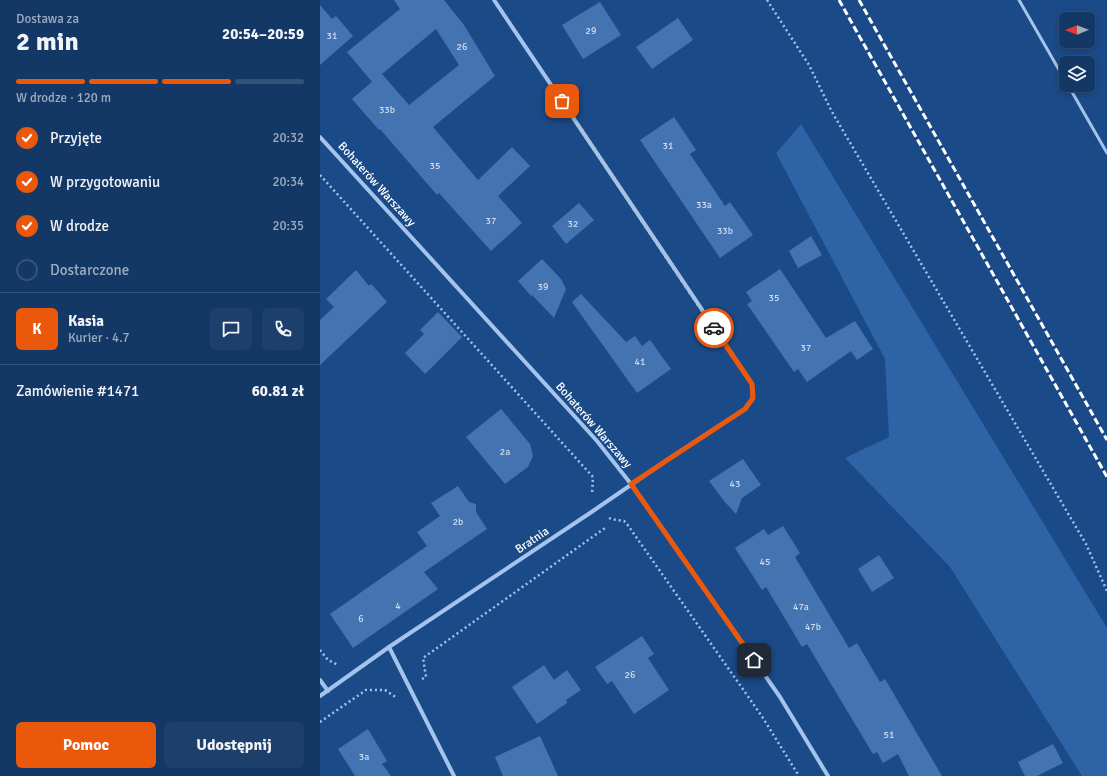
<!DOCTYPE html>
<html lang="pl">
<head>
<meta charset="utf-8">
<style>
  body { margin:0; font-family:Signika,sans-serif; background:#1d3f6c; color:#f1f3f6; height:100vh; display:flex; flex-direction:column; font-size:15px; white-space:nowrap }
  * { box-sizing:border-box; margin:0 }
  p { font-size:13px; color:#9dacbf }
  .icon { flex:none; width:22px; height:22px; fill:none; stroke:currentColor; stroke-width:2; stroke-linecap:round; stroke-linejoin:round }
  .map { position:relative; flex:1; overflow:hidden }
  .details { display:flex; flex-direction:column; background:#143866; width:320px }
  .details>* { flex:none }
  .needle { width:26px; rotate:269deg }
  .fabs { position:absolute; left:739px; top:12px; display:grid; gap:8px }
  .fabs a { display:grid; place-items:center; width:36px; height:36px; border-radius:6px; background:#143866; box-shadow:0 2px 6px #0003,0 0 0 1px #33527a; font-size:20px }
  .pin { position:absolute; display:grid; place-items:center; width:34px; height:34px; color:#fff; margin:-17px; border-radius:8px; box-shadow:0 2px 6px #0006 }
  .courier { position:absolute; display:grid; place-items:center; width:40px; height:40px; margin:-20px; border:3px solid #ea580c; border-radius:50%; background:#fff; color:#222; box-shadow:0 1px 5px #0007 }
  .headline em { font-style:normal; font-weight:700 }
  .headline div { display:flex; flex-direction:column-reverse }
  .headline { display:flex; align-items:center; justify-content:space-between; height:68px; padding:0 16px }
  h1 { font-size:26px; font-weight:700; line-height:30px }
  .bar { display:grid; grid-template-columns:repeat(4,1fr); gap:6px 4px; align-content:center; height:48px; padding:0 16px }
  .bar i { height:5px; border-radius:3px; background:#33527a }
  .bar .active { background:#ea580c }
  .bar p { grid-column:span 4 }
  .line { display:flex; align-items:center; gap:10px; padding:0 16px; border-top:1px solid #33527a }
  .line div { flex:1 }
  .round { display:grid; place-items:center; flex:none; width:42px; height:42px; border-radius:6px; background:#1d3f6c }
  ol { padding:0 16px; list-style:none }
  li { display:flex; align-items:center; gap:12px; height:44px }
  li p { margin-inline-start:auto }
  li .icon { padding:4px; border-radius:50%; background:#ea580c; color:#fff; stroke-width:4 }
  li:last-child { color:#9dacbf }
  li i { width:22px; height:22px; border:2px solid #33527a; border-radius:50% }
  .action { display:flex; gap:8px; margin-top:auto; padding:8px 16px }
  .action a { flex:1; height:46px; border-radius:6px; background:#ea580c; color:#fff; font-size:16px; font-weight:700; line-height:46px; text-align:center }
  .action a+a { background:#1d3f6c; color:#f1f3f6 }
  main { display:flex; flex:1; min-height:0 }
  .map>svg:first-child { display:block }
  .green { fill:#2e63a6 }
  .building { fill:#4473b1; fill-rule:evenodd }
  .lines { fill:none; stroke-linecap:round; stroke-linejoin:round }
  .path { stroke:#a3c4ec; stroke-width:2.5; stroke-dasharray:2 3; stroke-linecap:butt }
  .lane { stroke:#a3c4ec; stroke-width:3 }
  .street { stroke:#a3c4ec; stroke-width:4 }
  .rail { stroke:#fff; stroke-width:3; stroke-dasharray:7 3; stroke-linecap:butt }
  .done { stroke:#afc0d5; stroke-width:4; stroke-dasharray:0 7.2 }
  .route { stroke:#ea580c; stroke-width:5 }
  .labels { text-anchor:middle; stroke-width:3; stroke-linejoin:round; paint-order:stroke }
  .number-label { font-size:10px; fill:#d0dcec }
  .street-label { font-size:12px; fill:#fff; stroke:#1b4a88 }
</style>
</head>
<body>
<main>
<section class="details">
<div class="headline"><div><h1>2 min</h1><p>Dostawa za</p></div><em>20:54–20:59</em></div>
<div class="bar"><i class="active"></i><i class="active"></i><i class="active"></i><i></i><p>W drodze · 120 m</p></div>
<ol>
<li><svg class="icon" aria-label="check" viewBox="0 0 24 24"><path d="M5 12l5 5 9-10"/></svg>Przyjęte<p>20:32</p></li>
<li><svg class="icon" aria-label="check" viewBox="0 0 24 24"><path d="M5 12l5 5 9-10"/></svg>W przygotowaniu<p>20:34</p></li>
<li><svg class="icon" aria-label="check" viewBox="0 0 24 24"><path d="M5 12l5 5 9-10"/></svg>W drodze<p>20:35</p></li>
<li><i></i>Dostarczone</li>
</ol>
<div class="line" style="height:72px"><b class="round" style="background:#ea580c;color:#fff">K</b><div><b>Kasia</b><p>Kurier · 4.7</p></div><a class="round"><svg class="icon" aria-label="chat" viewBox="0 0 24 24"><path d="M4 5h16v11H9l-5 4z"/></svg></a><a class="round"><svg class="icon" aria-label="phone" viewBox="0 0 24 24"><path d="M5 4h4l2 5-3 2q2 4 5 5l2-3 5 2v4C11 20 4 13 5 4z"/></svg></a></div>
<div class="line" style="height:52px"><div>Zamówienie #1471</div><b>60.81 zł</b></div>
<div class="action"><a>Pomoc</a><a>Udostępnij</a></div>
</section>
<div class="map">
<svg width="787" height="776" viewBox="0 0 787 776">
  <rect width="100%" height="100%" fill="#1b4a88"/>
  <path class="green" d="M481 124 787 628V776H762L630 567 525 458 569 437 565 359 456 153Z"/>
  <g class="building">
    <path d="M74 0H124L144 25 175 76 113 127 158 180 192 147 210 166 178 196 202 223 171 251 119 193 117 195 60 129 59 130 32 99 53 81 52 82 27 52 80 9ZM116 29 139 65 89 105 62 74Z"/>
    <path d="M280 2 301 35 263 59 242 25Z"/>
    <path d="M0 5 12 19 16 16 33 36 0 65Z"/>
    <path d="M358 18 373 40 332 69 316 47Z"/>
    <path d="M354 117 376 150 370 154 405 206 410 202 433 235 400 258 320 140Z"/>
    <path d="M259 203 274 220 246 244 232 226Z"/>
    <path d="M491 236 502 255 478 268 469 251Z"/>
    <path d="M222 259 241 279 246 289 234 318 212 295 211 296 198 281Z"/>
    <path d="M460 269 506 338 535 321 553 349 537 360 531 351 487 382 478 369 474 372 427 304 432 301 426 292Z"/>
    <path d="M36 270 49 286 51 284 54 287 67 302 0 365V320L14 307 6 299Z"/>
    <path d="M261 294 306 342 315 336 322 346 330 340 351 369 317 393 252 302Z"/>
    <path d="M118 312 142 337 105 374 85 353 104 334 100 330Z"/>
    <path d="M181 409 210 444 213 456 208 467 185 484 146 437Z"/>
    <path d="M423 459 441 485 422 498 416 514 404 501 389 481Z"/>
    <path d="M138 486 149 502 156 504V512L167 529 104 572 118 589 33 648 10 614 107 546 97 532 120 516 111 503Z"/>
    <path d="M463 526 480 553 475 557 529 648 537 643 560 682 565 679 622 776H589L578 754 563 763 557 752 553 754 487 644 482 647 446 587 442 590 415 548 444 529 448 535Z"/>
    <path d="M559 555 574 578 552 592 538 569Z"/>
    <path d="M322 636 334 654 328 658 349 690 314 714 292 681 287 684 275 667Z"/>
    <path d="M224 665 234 680 247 670 261 690 246 700 247 703 217 724 192 687Z"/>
    <path d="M48 729 67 761 62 764 71 776H35L18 749Z"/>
    <path d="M220 736 238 776H183L175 757Z"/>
    <path d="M733 744 743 763 717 776H705L698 762Z"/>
  </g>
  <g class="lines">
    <g class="path">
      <path d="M447 0 489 65 512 112 766 544 787 591"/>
      <path d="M0 175 273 477 272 494"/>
      <path d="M289 518 291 519 304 521 307 524 441 715 479 776"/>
      <path d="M0 650 8 660 18 665"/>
      <path d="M102 679 106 677 103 658 285 528"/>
      <path d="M0 722 46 690H65L77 698"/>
    </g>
    <g class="lane">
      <path d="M699 0 746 82"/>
      <path d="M748 85 787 153"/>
    </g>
    <g class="street">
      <path d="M0 137 258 420 277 441 311 484 460 697 508 776"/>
      <path d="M69 647 134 776"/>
      <path d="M0 680 8 691"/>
      <path d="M0 696 69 647 273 511 350 458 425 409 433 398 432 384 174 0"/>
    </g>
    <g class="rail">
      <path d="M519 0 787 477"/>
      <path d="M539 0 787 440"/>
    </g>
  </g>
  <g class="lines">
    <path class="done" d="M242 101 394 328"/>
    <path class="route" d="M394 328 432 384 433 398 425 409 311 484 434 660"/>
  </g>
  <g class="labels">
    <g class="number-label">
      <text x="271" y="34">29</text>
      <text x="12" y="39">31</text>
      <text x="142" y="50">26</text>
      <text x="67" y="113">33b</text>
      <text x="348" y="149">31</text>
      <text x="115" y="169">35</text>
      <text x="384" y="208">33a</text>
      <text x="171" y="224">37</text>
      <text x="253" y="227">32</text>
      <text x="405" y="234">33b</text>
      <text x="223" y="290">39</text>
      <text x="454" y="301">35</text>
      <text x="486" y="351">37</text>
      <text x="320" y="365">41</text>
      <text x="185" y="455">2a</text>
      <text x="415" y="487">43</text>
      <text x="138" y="525">2b</text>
      <text x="445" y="565">45</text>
      <text x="78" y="609">4</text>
      <text x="481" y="610">47a</text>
      <text x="41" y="622">6</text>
      <text x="493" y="630">47b</text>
      <text x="310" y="678">26</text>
      <text x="569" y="738">51</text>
      <text x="44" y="760">3a</text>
    </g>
    <g class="street-label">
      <text transform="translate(57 184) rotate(48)" y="4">Bohaterów Warszawy</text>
      <text transform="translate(274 425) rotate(49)" y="4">Bohaterów Warszawy</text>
      <text transform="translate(212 540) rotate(-34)" y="4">Bratnia</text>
    </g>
  </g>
</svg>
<div class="fabs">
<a><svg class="needle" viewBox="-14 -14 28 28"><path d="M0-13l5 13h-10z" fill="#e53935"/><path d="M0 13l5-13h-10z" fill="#9dacbf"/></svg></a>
<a><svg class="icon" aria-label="layers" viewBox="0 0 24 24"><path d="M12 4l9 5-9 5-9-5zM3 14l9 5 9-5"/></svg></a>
</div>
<div class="pin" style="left:242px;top:101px;background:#ea580c"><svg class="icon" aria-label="bag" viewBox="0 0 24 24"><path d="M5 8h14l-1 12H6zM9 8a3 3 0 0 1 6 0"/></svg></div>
<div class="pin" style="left:434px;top:660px;background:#1f2937"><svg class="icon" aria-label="home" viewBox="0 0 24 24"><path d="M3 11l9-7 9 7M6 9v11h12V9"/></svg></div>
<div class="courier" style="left:394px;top:328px"><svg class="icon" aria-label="car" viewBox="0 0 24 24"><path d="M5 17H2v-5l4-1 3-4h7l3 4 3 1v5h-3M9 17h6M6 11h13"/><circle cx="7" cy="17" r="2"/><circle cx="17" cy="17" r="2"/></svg></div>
</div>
</main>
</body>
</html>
